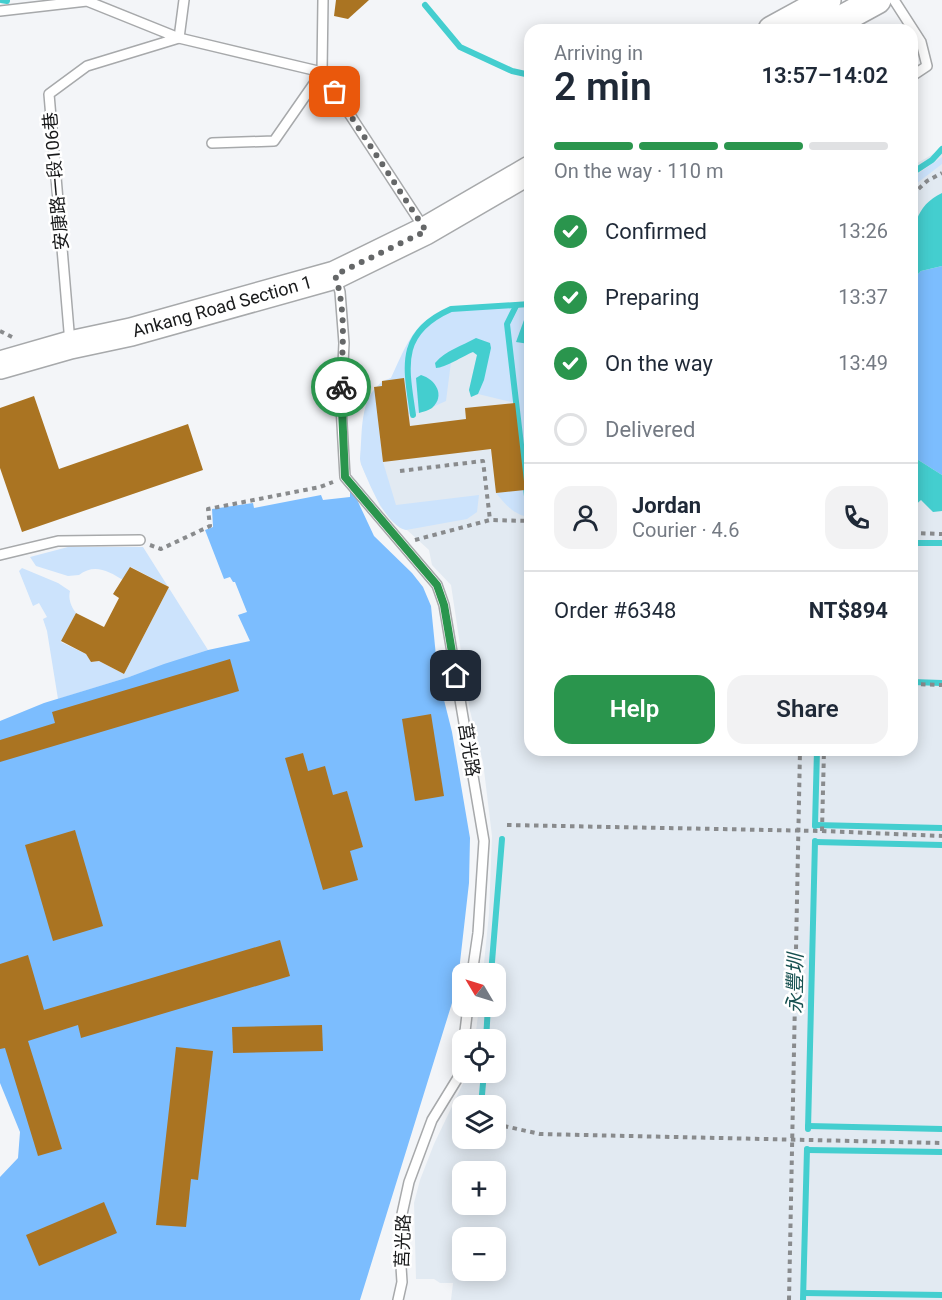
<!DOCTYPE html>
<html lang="en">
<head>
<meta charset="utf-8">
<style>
  body { margin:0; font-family:Roboto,"Noto Sans TC",sans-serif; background:#f2f2f3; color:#1f2937; height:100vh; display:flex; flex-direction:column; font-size:22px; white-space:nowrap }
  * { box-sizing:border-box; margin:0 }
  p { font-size:20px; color:#747a83 }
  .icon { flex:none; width:33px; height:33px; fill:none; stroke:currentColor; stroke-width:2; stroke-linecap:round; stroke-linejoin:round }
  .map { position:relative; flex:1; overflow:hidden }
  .side { position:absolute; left:524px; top:24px; width:394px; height:732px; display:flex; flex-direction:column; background:#fff; border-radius:18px; box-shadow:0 3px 15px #0003 }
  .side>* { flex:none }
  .needle { width:39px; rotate:308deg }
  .controls { position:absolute; left:452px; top:963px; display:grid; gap:12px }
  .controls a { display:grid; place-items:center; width:54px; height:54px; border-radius:12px; background:#fff; box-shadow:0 3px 15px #0003; font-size:30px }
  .pin { position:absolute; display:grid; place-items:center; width:51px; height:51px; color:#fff; margin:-26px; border-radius:12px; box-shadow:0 3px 9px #0006 }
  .courier { position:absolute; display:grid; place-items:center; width:60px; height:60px; margin:-30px; border:4px solid #2a954d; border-radius:50%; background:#fff; color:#222; box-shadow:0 2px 8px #0007 }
  .headline em { font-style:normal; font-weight:600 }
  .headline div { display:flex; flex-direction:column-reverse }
  .headline { display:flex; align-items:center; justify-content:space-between; height:102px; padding:0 30px }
  h1 { font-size:39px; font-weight:600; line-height:45px }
  .bar { display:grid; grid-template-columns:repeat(4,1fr); gap:9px 6px; align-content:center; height:72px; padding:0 30px }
  .bar i { height:8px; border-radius:4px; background:#e0e1e3 }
  .bar .current { background:#2a954d }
  .bar p { grid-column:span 4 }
  .line { display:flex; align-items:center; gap:15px; padding:0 30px; border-top:2px solid #e0e1e3 }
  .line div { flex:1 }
  .round { display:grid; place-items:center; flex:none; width:63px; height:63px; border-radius:18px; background:#f2f2f3 }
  ol { padding:0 30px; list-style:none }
  li { display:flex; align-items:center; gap:18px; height:66px }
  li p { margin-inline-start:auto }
  li .icon { padding:6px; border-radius:50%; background:#2a954d; color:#fff; stroke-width:4 }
  li:last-child { color:#747a83 }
  li i { width:33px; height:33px; border:3px solid #e0e1e3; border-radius:50% }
  .cta { display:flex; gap:12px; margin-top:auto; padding:12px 30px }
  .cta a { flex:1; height:69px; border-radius:18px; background:#2a954d; color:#fff; font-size:24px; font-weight:600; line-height:69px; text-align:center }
  .cta a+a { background:#f2f2f3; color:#1f2937 }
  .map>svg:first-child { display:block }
  .built { fill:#e2eaf2; fill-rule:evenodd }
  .green { fill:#cce3fc }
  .forest { fill:#7cbdfe }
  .water { fill:#44cecf }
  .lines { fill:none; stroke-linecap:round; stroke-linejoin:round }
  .stream { stroke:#44cecf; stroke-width:6 }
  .building { fill:#aa7422 }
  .service-casing { stroke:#a7a9ab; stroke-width:12 }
  .secondary-casing { stroke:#a7a9ab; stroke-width:30 }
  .path { stroke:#898b8d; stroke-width:4; stroke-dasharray:4.5 4.5; stroke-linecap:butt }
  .service { stroke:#fff; stroke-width:9 }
  .secondary { stroke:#fff; stroke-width:27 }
  .done { stroke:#656768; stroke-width:6; stroke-dasharray:0 10.8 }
  .route { stroke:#2a954d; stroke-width:8 }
  .labels { text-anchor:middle; stroke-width:5; stroke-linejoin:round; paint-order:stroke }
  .street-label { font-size:18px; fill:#191a1b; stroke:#fff }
  .water-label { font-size:20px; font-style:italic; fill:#175151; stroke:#fff }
</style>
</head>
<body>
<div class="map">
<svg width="942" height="1300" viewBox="0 0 942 1300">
  <rect width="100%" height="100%" fill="#f3f5f8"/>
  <path class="built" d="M942 149V1300H451L453 1283H440L434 1279H416L414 1203 420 1180 434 1144 468 1073 495 1072V1040L475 1039 479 1007 495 1006V974L483 973 489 914 492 836 483 762 470 711 451 585 432 565 429 550 407 530 400 528 380 506 361 464 360 459 367 398 382 381 391 378 414 333 436 313 450 307 515 304 529 301 530 750H912V166ZM462 1106H495V1138H462ZM462 1172H495V1204H462ZM462 1238H495V1270H462Z"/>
  <g class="green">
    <path d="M942 157V164L912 187V178Z"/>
    <path d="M511 304V309L529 307V517C514 515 506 505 496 493L525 489 515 403 478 394 471 397 469 390 477 355 473 352 451 362 446 401 419 413 378 417 383 462 396 505 479 495 477 512 467 519 406 530C385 525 369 483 361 464L360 459C363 429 358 390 391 378 398 363 405 345 415 332 438 301 477 306 511 304Z"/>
    <path d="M68 547H143L208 650 129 677 58 699 47 631 43 619 47 617 39 603 33 606 19 571 22 568 58 583 70 591C68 598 71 607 76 613L61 642 86 654 91 662 99 661 124 674 169 587 131 567 123 580C109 571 94 563 79 575L68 576 36 566 30 557Z"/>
  </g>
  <g class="forest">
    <path d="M942 266V475L912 456V280L921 271Z"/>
    <path d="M353 491 374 536 412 573 423 587 431 606 438 676 452 732 470 838 469 883 459 971 452 1003 360 1300H0V1177L18 1158 20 1132 0 1083V721L44 703 129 677 164 664 208 650 250 641 238 615 247 612 235 582H233L230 577 224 579 205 530 213 527 212 509 253 503 254 508 321 495 323 500 350 497V492Z"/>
  </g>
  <g class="water">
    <path d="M942 193V266L921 271 912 280C912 247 907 209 942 193Z"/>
    <path d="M529 317V344L516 342 524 320Z"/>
    <path d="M476 338 490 343 491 348 484 380 478 394 471 397 469 390 477 355 473 352C463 356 445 368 436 368L435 363C446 350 462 346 476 338Z"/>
    <path d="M421 375C435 379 446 395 432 408 429 410 423 412 419 413L416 378Z"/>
    <path d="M912 456 942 475V511L933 512 921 500 912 508Z"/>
  </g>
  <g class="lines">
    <g class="stream">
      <path d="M1 0 7 1"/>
      <path d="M425 5 460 47 512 71 530 75"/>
      <path d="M912 173 932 160 942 149"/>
      <path d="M516 306 507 324 528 505"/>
      <path d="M413 415C406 367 397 333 451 309L530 304"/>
      <path d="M912 543H942"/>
      <path d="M912 682 942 683"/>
      <path d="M815 825 942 828"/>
      <path d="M815 826 817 750"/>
      <path d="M815 842 942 845"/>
      <path d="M491 974 502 839"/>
      <path d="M486 1040 488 1006"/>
      <path d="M481 1106 484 1072"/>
      <path d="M808 1126 942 1129"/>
      <path d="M808 1129 815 841"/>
      <path d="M807 1150 942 1152"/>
      <path d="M804 1293 942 1295"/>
      <path d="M803 1300 807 1149"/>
    </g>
  </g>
  <g class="building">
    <path d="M336 0H369L348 19 334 16Z"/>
    <path d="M404 378 410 426 466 419 465 408 515 403 525 490 496 493 491 449 383 462 374 387 382 386V381Z"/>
    <path d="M34 396 59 469 188 424 203 470 22 532 0 468V408Z"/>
    <path d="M130 567 169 587 124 674 99 661 91 662 86 654 61 641 76 613 104 627 119 598 113 594Z"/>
    <path d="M230 659 239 691 0 762V740L55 723 52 712Z"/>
    <path d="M431 714 444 796 415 801 402 719Z"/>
    <path d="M303 753 308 771 325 766 333 795 347 791 363 847 350 851 358 880 323 890 285 758Z"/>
    <path d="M75 830 103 926 53 941 25 845Z"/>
    <path d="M280 940 290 976 81 1038 78 1025 28 1041 62 1149 38 1156 5 1048 0 1049V964L28 955 44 1010Z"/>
    <path d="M322 1025 323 1051 233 1053 232 1027Z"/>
    <path d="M176 1047 213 1051 198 1180 191 1179 186 1227 156 1225Z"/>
    <path d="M104 1202 117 1233 39 1266 26 1235Z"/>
  </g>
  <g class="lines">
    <defs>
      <g id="service">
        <path d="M184 0 179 38 322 72 274 141 212 143"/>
        <path d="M323 0 322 72 424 228"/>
        <path d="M894 0 921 42 927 66 912 76"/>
        <path d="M0 11 87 1 179 38 87 66 49 94 70 343"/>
        <path d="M336 278 340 292 344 343 341 406 345 477 437 585 444 605 484 841 478 933 472 974"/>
        <path d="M0 555 58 541 140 540"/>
        <path d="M464 1040 468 1006"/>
        <path d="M398 1300 402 1282 400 1251 402 1214 409 1182 432 1120 459 1076 462 1051"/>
      </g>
      <g id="secondary">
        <path d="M772 30 827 0"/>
        <path d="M822 30 877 0"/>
        <path id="s1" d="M0 365 70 345 131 332 335 275 425 231 530 170"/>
      </g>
    </defs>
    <use href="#service" class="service-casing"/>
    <use href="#secondary" class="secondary-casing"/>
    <g class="path">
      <path d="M912 195 927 181 942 173"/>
      <path d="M0 331 12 337"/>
      <path d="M400 471 483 461 490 520"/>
      <path d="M912 533 942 534"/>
      <path d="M415 540 490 520 530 521"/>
      <path d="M150 545 161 549 210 526 208 509 320 487 333 482"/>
      <path d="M912 684 942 685"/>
      <path d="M507 825 822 831 942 836"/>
      <path d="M822 831 824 750"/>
      <path d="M495 1124 540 1134 942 1143"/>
      <path d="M789 1300 800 750"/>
    </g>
    <use href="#service" class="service"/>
    <use href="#secondary" class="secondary"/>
  </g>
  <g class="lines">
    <path class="done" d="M335 92 426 231 335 275C347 312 342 350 341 387"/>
    <path class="route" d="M341 387 345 477 437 585 444 605 456 676"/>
  </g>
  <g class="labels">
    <g class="street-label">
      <text transform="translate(56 181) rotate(-95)" y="6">安康路一段106巷</text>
      <text dy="6" stroke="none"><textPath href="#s1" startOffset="230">Ankang Road Section 1</textPath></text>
      <text transform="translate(469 750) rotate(81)" y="6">莒光路</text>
      <text transform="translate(403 1241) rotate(-88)" y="6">莒光路</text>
    </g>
    <g class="water-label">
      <text transform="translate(795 984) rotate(-89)" y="7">永豐圳</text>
    </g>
  </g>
</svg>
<div class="controls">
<a><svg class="needle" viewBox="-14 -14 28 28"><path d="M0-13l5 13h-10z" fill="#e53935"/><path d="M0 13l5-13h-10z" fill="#747a83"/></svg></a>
<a><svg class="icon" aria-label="locate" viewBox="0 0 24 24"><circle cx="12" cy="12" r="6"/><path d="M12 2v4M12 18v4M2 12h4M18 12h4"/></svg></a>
<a><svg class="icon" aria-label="layers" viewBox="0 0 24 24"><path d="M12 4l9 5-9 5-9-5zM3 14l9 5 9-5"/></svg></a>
<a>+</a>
<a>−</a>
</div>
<div class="pin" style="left:335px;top:92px;background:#ea580c"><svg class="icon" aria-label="bag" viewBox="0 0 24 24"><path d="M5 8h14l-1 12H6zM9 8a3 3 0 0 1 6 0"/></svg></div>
<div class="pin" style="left:456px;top:676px;background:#1f2937"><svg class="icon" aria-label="home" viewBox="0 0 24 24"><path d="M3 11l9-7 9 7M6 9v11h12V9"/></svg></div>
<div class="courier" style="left:341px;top:387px"><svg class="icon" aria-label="bike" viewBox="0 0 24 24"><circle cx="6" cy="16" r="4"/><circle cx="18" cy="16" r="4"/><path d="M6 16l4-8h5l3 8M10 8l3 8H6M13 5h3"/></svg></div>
<section class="side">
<div class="headline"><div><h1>2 min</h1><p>Arriving in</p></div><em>13:57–14:02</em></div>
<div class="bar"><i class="current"></i><i class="current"></i><i class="current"></i><i></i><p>On the way · 110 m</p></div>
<ol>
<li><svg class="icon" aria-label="check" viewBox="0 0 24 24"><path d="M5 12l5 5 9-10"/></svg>Confirmed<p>13:26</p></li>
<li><svg class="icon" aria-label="check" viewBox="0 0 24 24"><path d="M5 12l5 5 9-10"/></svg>Preparing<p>13:37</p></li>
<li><svg class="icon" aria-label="check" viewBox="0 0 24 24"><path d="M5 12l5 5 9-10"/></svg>On the way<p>13:49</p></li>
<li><i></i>Delivered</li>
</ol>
<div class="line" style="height:108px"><a class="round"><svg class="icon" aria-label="person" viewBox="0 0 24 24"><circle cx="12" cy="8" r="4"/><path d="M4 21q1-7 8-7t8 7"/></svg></a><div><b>Jordan</b><p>Courier · 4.6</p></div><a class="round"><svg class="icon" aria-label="phone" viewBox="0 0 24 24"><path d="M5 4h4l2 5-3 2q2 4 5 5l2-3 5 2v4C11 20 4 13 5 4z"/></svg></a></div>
<div class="line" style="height:78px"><div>Order #6348</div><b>NT$894</b></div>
<div class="cta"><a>Help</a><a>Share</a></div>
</section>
</div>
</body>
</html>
